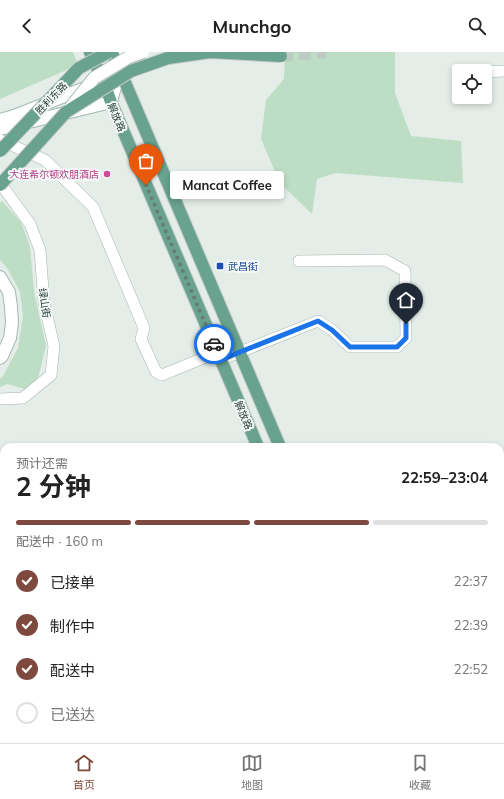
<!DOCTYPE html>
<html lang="zh">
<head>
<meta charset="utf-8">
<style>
  body { margin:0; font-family:Mulish,"Noto Sans SC",sans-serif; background:#f6f6f6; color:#222; height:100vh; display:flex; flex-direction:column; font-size:15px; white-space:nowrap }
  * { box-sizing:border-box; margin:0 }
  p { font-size:13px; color:#767676 }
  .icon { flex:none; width:22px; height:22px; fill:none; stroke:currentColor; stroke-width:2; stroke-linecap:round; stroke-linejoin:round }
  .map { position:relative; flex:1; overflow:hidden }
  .side { position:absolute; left:0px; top:391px; width:504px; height:300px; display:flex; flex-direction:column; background:#fff; border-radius:12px 12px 0 0; box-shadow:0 2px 6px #0003 }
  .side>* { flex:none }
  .controls { position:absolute; left:452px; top:12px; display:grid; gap:8px }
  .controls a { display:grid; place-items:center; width:40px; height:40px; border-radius:4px; background:#fff; box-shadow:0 2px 6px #0003; font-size:20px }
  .pin { position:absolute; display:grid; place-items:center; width:34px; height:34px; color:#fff; margin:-41px -17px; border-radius:50% 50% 50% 0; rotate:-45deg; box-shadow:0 0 4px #0007 }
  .pin .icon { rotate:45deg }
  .courier { position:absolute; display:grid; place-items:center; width:40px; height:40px; margin:-20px; border:3px solid #1a73e8; border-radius:50%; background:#fff; color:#222; box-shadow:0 1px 5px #0007 }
  .bubble { position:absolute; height:28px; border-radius:4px; background:#fff; box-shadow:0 2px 6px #0003; font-size:13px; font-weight:700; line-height:28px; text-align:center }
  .overview em { font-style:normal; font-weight:700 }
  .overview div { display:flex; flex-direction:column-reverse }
  .overview { display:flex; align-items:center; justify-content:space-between; height:68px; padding:0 16px }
  h1 { font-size:26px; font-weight:700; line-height:30px }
  .bar { display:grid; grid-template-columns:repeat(4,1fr); gap:6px 4px; align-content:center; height:48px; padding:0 16px }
  .bar i { height:5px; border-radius:3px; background:#e0e0e0 }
  .bar .on { background:#7e493e }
  .bar p { grid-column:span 4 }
  ol { padding:0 16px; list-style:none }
  li { display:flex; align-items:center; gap:12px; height:44px }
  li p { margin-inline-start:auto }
  li .icon { padding:4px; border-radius:50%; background:#7e493e; color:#fff; stroke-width:4 }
  li:last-child { color:#767676 }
  li i { width:22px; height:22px; border:2px solid #e0e0e0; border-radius:50% }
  header { display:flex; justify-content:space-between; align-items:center; height:52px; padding:0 16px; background:#fff; font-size:18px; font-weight:700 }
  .tab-bar { display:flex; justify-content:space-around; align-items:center; height:56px; border-top:1px solid #e0e0e0; background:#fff; font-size:11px; color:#767676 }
  .tab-bar a { display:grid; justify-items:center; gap:2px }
  .tab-bar .on { color:#7e493e }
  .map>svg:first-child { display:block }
  .green { fill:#bddec4 }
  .water { fill:#8dcbd1 }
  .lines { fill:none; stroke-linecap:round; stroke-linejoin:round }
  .primary-tunnel { stroke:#becac4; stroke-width:12; stroke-dasharray:12 6; stroke-linecap:butt }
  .street-casing { stroke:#a7b5af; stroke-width:12 }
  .secondary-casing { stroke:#a2b9af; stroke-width:14 }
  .primary-casing { stroke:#c2c9c6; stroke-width:14 }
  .street { stroke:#fff; stroke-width:11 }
  .secondary { stroke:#fff; stroke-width:12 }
  .primary { stroke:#69a28f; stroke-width:12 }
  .secondary-bridge-casing { stroke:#a2b9af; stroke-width:14; stroke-linecap:butt }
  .primary-bridge-casing { stroke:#c2c9c6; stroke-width:14; stroke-linecap:butt }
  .secondary-bridge { stroke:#fff; stroke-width:12 }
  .primary-bridge { stroke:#69a28f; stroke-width:12 }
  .done { stroke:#677b74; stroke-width:4; stroke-dasharray:0 7.2 }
  .route { stroke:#1a73e8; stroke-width:5 }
  .hotel-dot { fill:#d1479c; stroke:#f5f9f7; stroke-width:1.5 }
  .transit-dot { fill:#1a4fb4; stroke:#f5f9f7; stroke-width:1.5 }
  .labels { text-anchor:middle; stroke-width:4; stroke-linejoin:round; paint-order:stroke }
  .street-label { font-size:10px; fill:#243e35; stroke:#f5f9f7 }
  .hotel-label { font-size:10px; fill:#b23c85; stroke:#f5f9f7; text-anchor:end }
  .transit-label { font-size:10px; fill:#164399; stroke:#f5f9f7; text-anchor:start }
</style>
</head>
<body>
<header><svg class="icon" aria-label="back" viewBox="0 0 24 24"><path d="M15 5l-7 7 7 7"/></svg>Munchgo<svg class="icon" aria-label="search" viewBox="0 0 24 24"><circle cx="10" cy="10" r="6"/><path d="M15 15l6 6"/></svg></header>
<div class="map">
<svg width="504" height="691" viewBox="0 0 504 691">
  <rect width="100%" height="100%" fill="#e4ede8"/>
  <g class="green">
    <path d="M0 0H73L78 13 0 47Z"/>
    <path d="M285 0H395V41L411 84 461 89 463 131 336 121 317 127 312 162 280 131 261 87 266 48 284 27Z"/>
    <path d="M2 149 21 170 30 194 34 240 46 294 38 326 28 338 7 332 0 335V327L3 324 18 296 23 264 20 240 7 216 0 208V151Z"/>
  </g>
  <path class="water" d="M0 403H4V533L0 534Z"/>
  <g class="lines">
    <path class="primary-tunnel" d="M281 4 326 0"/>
    <defs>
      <g id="street">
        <path d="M485 20 504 19"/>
        <path d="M0 88 45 108 93 155 144 276 141 287 156 320 162 323 218 300"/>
        <path d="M0 131 30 172 40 198 44 251 54 294 51 323 23 346 0 347"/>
        <path d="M221 308 240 300 318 269 332 278 350 295H397L406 286 405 219 385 208 299 209"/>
        <path d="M500 474 504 472"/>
        <path d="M0 519 4 521"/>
        <path d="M500 525 504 523"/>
        <path d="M500 624 504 623"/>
        <path d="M500 665 504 677"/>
        <path d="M0 683 4 681"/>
        <path d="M172 687 175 691"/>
        <path d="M282 691 283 687"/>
      </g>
      <g id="secondary">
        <path d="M0 68 14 64 90 34"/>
        <path d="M0 77 111 50 124 0"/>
        <path d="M0 225 9 240 11 255 12 271 10 286 2 304 0 306"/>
      </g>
      <g id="primary">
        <path d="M90 0 103 28 111 50 258 395"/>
        <path d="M112 0 280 395"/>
        <path d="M369 687 370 691"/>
        <path d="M389 687 390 691"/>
      </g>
    </defs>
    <use href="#street" class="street-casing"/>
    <use href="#secondary" class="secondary-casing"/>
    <use href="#primary" class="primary-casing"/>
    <use href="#street" class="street"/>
    <use href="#secondary" class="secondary"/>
    <use href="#primary" class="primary"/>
    <defs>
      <path id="secondary-bridge" d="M70 56 94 26 127 6 143 0"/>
      <g id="primary-bridge">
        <path d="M0 99 79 16 109 0"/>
        <path d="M0 133 66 60 131 19 168 6 210 0 281 4"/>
      </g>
    </defs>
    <use href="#secondary-bridge" class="secondary-bridge-casing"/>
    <use href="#primary-bridge" class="primary-bridge-casing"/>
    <use href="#secondary-bridge" class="secondary-bridge"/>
    <use href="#primary-bridge" class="primary-bridge"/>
  </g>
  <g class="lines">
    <path class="done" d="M146 133 214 292"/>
    <path class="route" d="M214 292 221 308 240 300 318 269 332 278 350 295H397L406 286V272"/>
  </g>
  <circle class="hotel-dot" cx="107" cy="122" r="4"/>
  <rect class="transit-dot" x="216" y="210" width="8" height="8" rx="2"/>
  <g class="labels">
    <g class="street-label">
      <text transform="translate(51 46) rotate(-46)" y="4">胜利东路</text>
      <text transform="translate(117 65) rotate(67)" y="4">解放路</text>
      <text transform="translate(45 251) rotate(81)" y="4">绿山街</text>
      <text transform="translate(244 363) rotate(67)" y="4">解放路</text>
    </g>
    <g class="hotel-label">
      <text x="99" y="126">大连希尔顿欢朋酒店</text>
    </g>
    <g class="transit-label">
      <text x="228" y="218">武昌街</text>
    </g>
  </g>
</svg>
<div class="controls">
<a><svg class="icon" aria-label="locate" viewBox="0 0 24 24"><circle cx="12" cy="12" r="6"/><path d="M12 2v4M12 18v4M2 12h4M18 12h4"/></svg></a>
</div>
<div class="pin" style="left:146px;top:133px;background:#ea580c"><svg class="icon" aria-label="bag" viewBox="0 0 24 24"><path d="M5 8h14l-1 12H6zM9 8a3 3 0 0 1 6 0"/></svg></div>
<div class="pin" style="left:406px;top:272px;background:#1f2937"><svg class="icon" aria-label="home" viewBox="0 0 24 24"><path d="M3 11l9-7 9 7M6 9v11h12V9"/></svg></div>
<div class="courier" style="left:214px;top:292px"><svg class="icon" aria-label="car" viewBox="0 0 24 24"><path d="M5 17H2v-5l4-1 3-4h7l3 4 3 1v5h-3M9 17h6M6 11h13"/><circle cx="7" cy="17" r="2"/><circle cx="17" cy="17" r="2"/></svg></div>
<div class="bubble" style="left:170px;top:119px;width:114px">Mancat Coffee</div>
<section class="side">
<div class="overview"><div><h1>2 分钟</h1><p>预计还需</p></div><em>22:59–23:04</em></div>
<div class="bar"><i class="on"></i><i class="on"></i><i class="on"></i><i></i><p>配送中 · 160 m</p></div>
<ol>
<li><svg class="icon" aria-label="check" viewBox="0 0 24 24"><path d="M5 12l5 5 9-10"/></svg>已接单<p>22:37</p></li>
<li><svg class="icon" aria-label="check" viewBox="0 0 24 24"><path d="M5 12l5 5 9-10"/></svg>制作中<p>22:39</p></li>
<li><svg class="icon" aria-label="check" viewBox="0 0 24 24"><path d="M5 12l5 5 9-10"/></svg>配送中<p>22:52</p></li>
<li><i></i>已送达</li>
</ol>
</section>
</div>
<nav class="tab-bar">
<a class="on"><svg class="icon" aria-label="home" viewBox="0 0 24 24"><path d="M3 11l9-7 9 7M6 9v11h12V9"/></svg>首页</a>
<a><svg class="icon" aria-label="map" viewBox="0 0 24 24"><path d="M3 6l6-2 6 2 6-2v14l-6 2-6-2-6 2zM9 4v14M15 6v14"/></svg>地图</a>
<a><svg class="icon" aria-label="saved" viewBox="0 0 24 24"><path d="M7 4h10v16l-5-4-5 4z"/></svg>收藏</a>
</nav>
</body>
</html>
